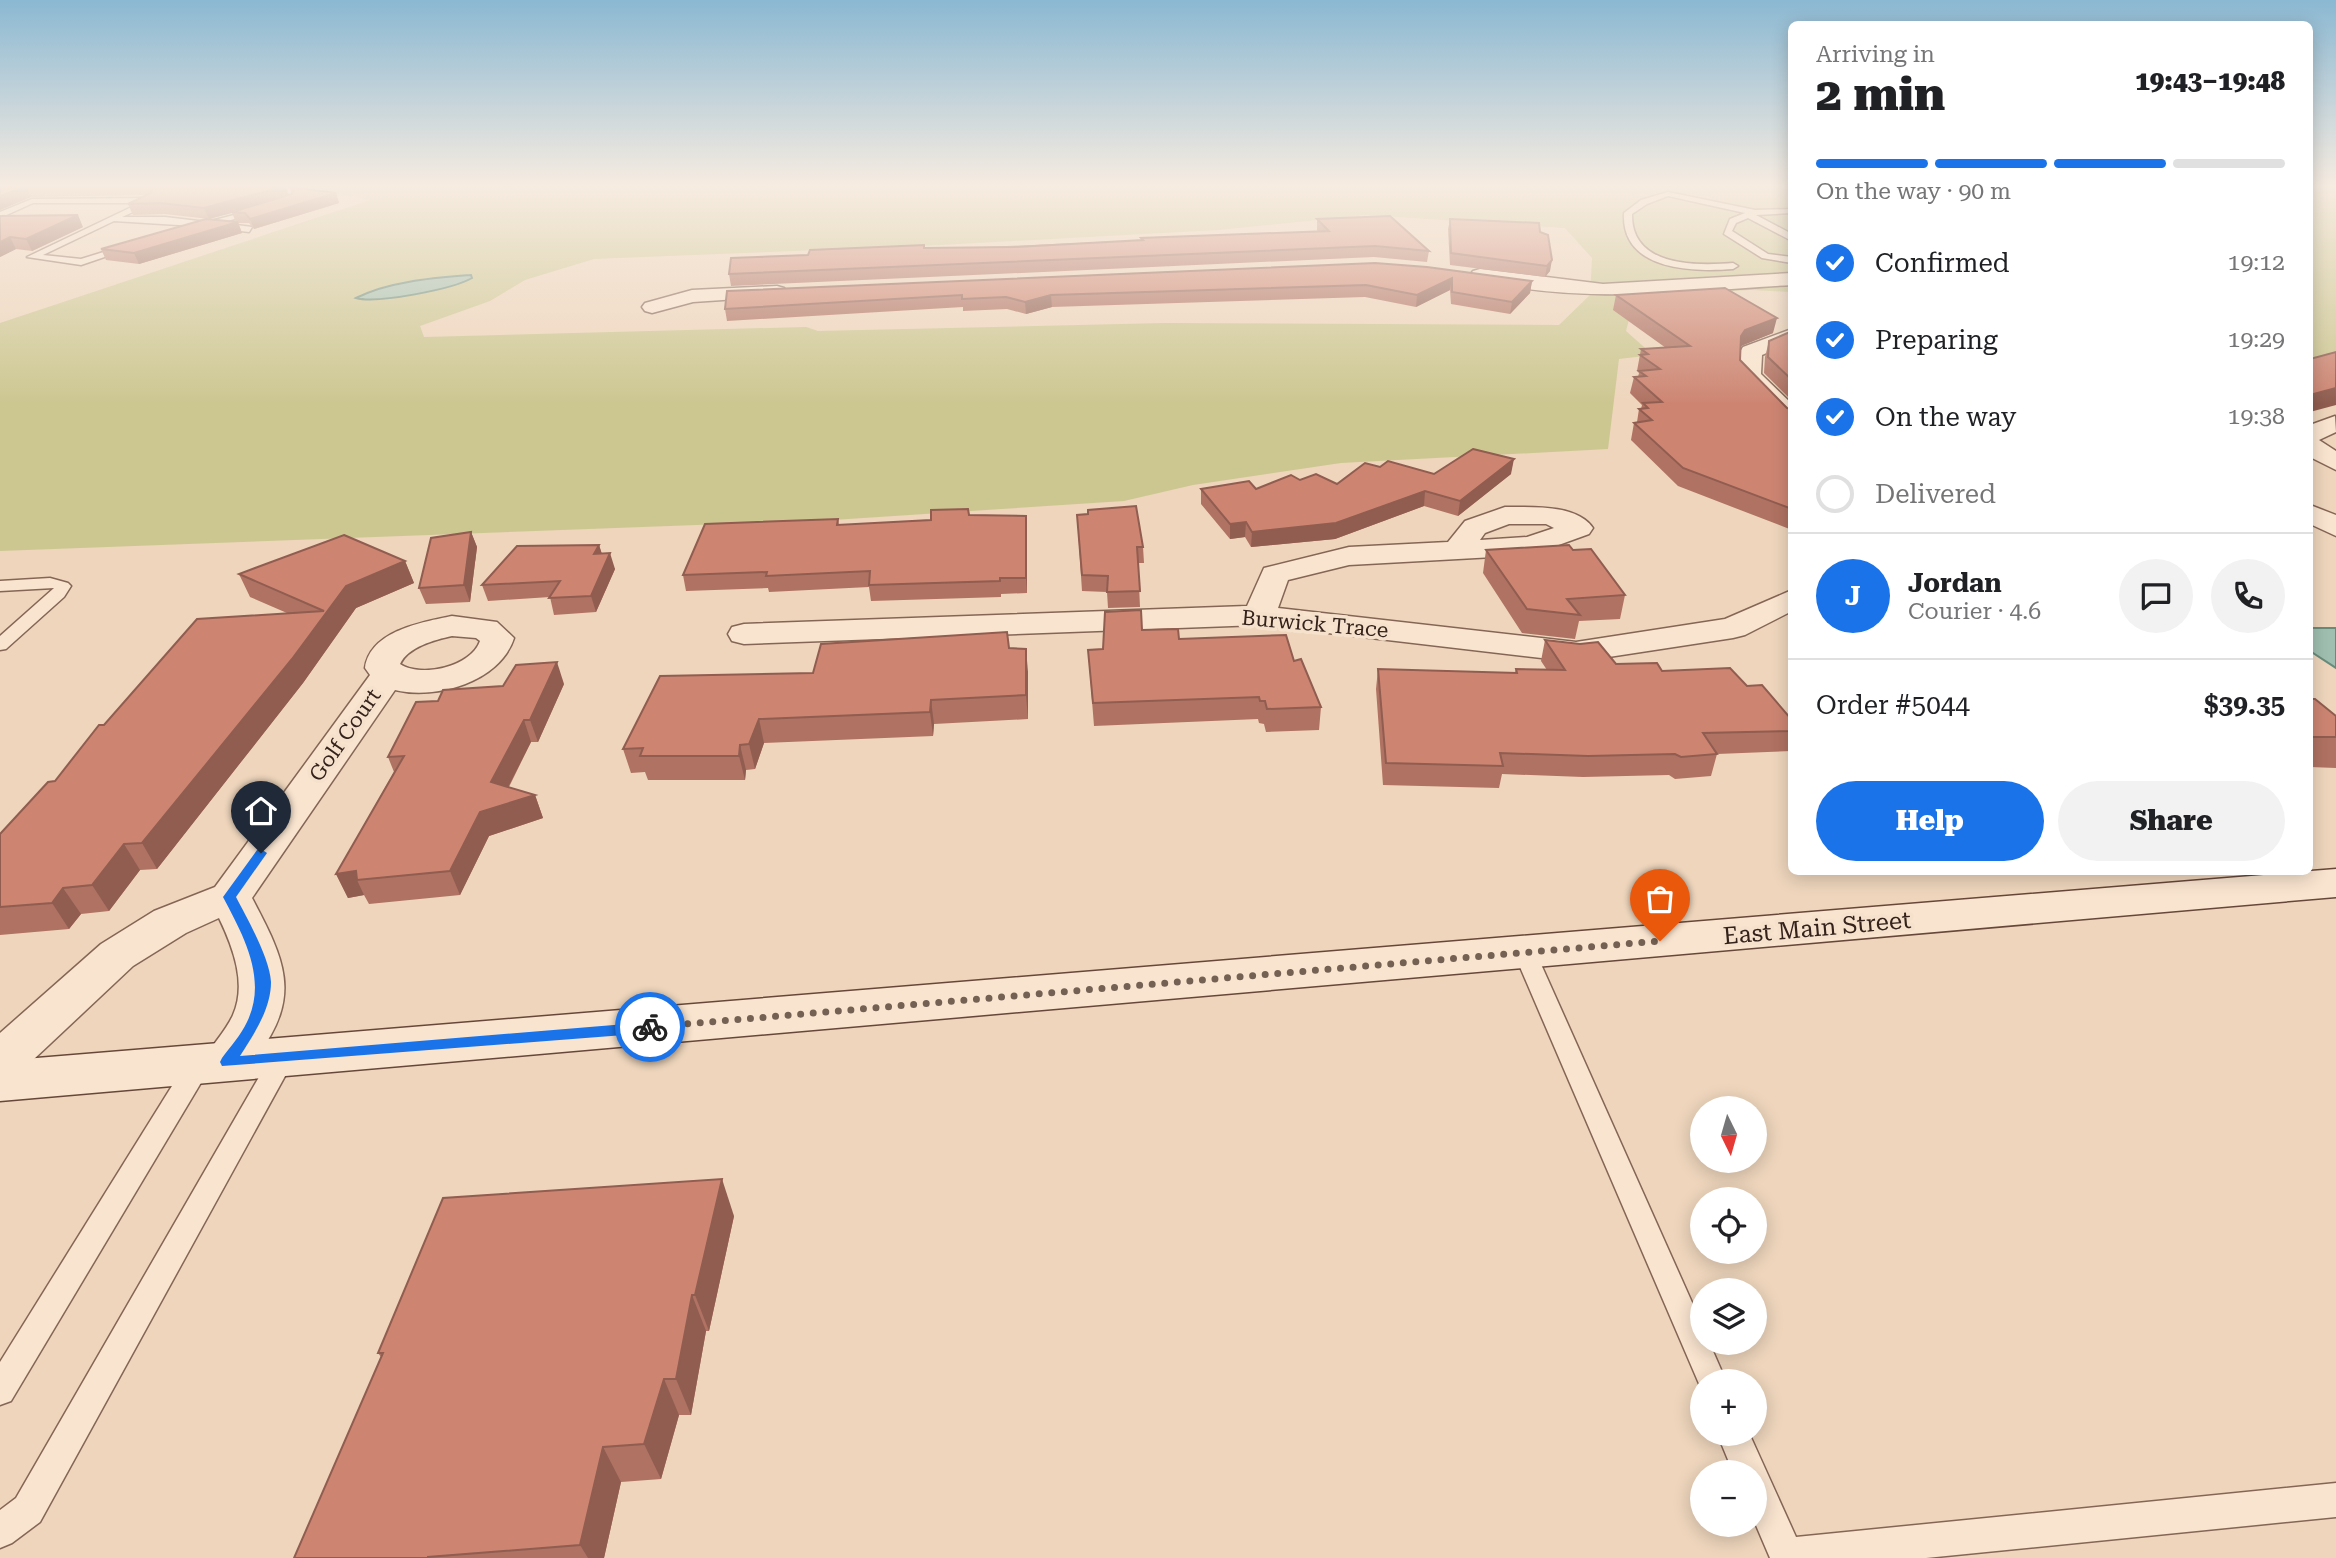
<!DOCTYPE html>
<html lang="en">
<head>
<meta charset="utf-8">
<style>
  body { margin:0; font-family:"Roboto Serif",serif; background:#f2f2f2; color:#202124; height:100vh; display:flex; flex-direction:column; font-size:26px; white-space:nowrap }
  * { box-sizing:border-box; margin:0 }
  p { font-size:23px; color:#757577 }
  .icon { flex:none; width:38px; height:38px; fill:none; stroke:currentColor; stroke-width:2; stroke-linecap:round; stroke-linejoin:round }
  .map { position:relative; flex:1; overflow:hidden }
  .panel { position:absolute; left:1788px; top:21px; width:525px; height:854px; display:flex; flex-direction:column; background:#fff; border-radius:10px; box-shadow:0 4px 18px #0003 }
  .panel>* { flex:none }
  .needle { width:46px; rotate:175deg }
  .fabs { position:absolute; left:1690px; top:1096px; display:grid; gap:14px }
  .fabs a { display:grid; place-items:center; width:77px; height:77px; border-radius:50%; background:#fff; box-shadow:0 4px 18px #0003; font-size:35px }
  .pin { position:absolute; display:grid; place-items:center; width:60px; height:60px; color:#fff; margin:-72px -30px; border-radius:50% 50% 50% 0; rotate:-45deg; box-shadow:0 0 7px #0007 }
  .pin .icon { rotate:45deg }
  .courier { position:absolute; display:grid; place-items:center; width:70px; height:70px; margin:-35px; border:5px solid #1a73e8; border-radius:50%; background:#fff; color:#222; box-shadow:0 2px 9px #0007 }
  .head em { font-style:normal; font-weight:800 }
  .head div { display:flex; flex-direction:column-reverse }
  .head { display:flex; align-items:center; justify-content:space-between; height:119px; padding:0 28px }
  h1 { font-size:46px; font-weight:800; line-height:52px }
  .bar { display:grid; grid-template-columns:repeat(4,1fr); gap:10px 7px; align-content:center; height:84px; padding:0 28px }
  .bar i { height:9px; border-radius:5px; background:#e0e0e0 }
  .bar .active { background:#1a73e8 }
  .bar p { grid-column:span 4 }
  .line { display:flex; align-items:center; gap:18px; padding:0 28px; border-top:2px solid #e0e0e0 }
  .line div { flex:1 }
  .round { display:grid; place-items:center; flex:none; width:74px; height:74px; border-radius:37px; background:#f2f2f2 }
  ol { padding:0 28px; list-style:none }
  li { display:flex; align-items:center; gap:21px; height:77px }
  li p { margin-inline-start:auto }
  li .icon { padding:7px; border-radius:50%; background:#1a73e8; color:#fff; stroke-width:4 }
  li:last-child { color:#757577 }
  li i { width:38px; height:38px; border:4px solid #e0e0e0; border-radius:50% }
  .cta { display:flex; gap:14px; margin-top:auto; padding:14px 28px }
  .cta a { flex:1; height:80px; border-radius:42px; background:#1a73e8; color:#fff; font-size:28px; font-weight:800; line-height:80px; text-align:center }
  .cta a+a { background:#f2f2f2; color:#202124 }
  .map>svg:first-child { display:block }
  .green { fill:#ccc791; fill-rule:evenodd }
  .water { fill:#a0bfb0; stroke:#688c7c; stroke-width:2 }
  .lines { fill:none; stroke-linecap:round; stroke-linejoin:round }
  .lane-casing { stroke:#856656; stroke-width:3 }
  .street-casing { stroke:#856656; stroke-width:3 }
  .secondary-casing { stroke:#674739; stroke-width:3 }
  .lane { fill:#f9e4cf; fill-rule:evenodd }
  .street { fill:#f9e4cf; fill-rule:evenodd }
  .secondary { fill:#f9e4cf; fill-rule:evenodd }
  .wall { fill:#b07262 }
  .shaded-wall { fill:#905d50 }
  .building { fill:#cd8572; stroke:#905d50; stroke-width:2 }
  .route { fill:#1a73e8 }
  .done { stroke:#756153; stroke-width:7; stroke-dasharray:0 12.6 }
  .labels { text-anchor:middle; stroke-width:7; stroke-linejoin:round; paint-order:stroke }
  .street-label { font-size:21px; fill:#34221b; stroke:#f5e1cc }
  .near-street-label { font-size:24px; fill:#34221b; stroke:#f5e1cc }
</style>
</head>
<body>
<div class="map">
<svg width="2336" height="1558" viewBox="0 0 2336 1558">
  <rect width="100%" height="100%" fill="#eed5bc"/>
  <g class="green">
    <path d="M298 185H1792V292L1751 290 1635 296 1626 331 1653 355 1619 359 1608 449 1341 463 1193 485 1124 501 833 520 0 551V323L370 200ZM1367 215 1565 228 1592 258 1590 295 1559 325 1165 323 818 331 806 327 424 337 420 326 490 301 525 280 594 259 941 245 1218 230Z"/>
    <path d="M2310 185H2336V354L2310 362Z"/>
  </g>
  <g class="water">
    <path d="M471 275 472 278C453 289 377 304 356 298 389 281 434 278 471 275Z"/>
    <path d="M2310 628H2336V668L2310 651Z"/>
  </g>
  <g class="lines">
    <defs>
      <g id="lane">
        <path d="M1668 192 1755 210 1792 209V213L1756 215 1792 234V241L1748 218 1736 223 1732 231 1768 254 1792 257V263L1762 258 1724 234 1730 219 1745 213 1668 196 1647 204 1632 214C1631 267 1696 266 1733 263L1738 266 1733 269C1693 272 1621 271 1624 213L1641 200Z"/>
        <path d="M152 198 155 202 122 217H165L207 222 257 209 261 211 221 223 252 227 249 232 208 227 195 231 191 228 194 226 114 221 43 255 81 259 126 245 131 248 81 265 27 257 140 203H33L0 218V212L32 199Z"/>
        <path d="M50 578 68 583 71 586 64 597 6 649 0 650V636L54 588 0 591V581Z"/>
        <path d="M1525 945 1533 947 1536 953 1703 1327V1342H1709L1726 1381H1703V1393L1514 953 1517 947Z"/>
        <path d="M283 1049 292 1051 295 1058 40 1522 12 1543 0 1548V1510L16 1498 274 1051Z"/>
        <path d="M199 1054 208 1057 211 1064 208 1071 11 1401 0 1405V1362L190 1057Z"/>
        <path d="M1717 1433H1749L1796 1537 2336 1483V1517L1926 1558H1770L1755 1523V1472H1733Z"/>
      </g>
      <g id="street">
        <path d="M1480 269 1603 284 1792 273V285C1686 291 1578 305 1473 279L1470 275 1473 271Z"/>
        <path d="M777 286 784 288 787 292 784 296 693 302 652 313 645 311 642 307 645 303 692 290Z"/>
        <path d="M1789 330H1792V342L1762 355 1761 374 1792 404V425L1783 423 1738 376 1740 352 1743 347Z"/>
        <path d="M2335 416 2336 432 2319 440 2336 451V470L2310 457V425Z"/>
        <path d="M2310 505 2336 515V536L2310 524Z"/>
        <path d="M1505 507C1531 507 1577 504 1593 528L1589 534 1531 555 1349 565 1288 580 1278 608 1576 642 1725 619 1792 590V611L1745 635 1733 638 1576 662 1259 625 744 644 732 641 728 634 732 627 744 624 1247 606 1264 568 1349 547 1448 542 1465 521ZM1509 524H1546L1554 528 1527 537 1480 540 1485 533Z"/>
        <path d="M452 616 497 622 514 638C500 682 436 700 395 690L252 898C284 959 303 995 257 1056 240 1079 239 1085 210 1075L202 1062C211 1046 226 1031 233 1015 247 984 233 947 219 918L186 933 133 966 17 1075 0 1081V1033L101 944 154 911 215 887 370 675 365 668C370 631 422 622 452 616ZM452 636 476 638 480 641C471 667 421 678 400 664 408 647 434 640 452 636Z"/>
      </g>
      <path id="secondary" d="M2336 869V897L0 1101V1061Z"/>
    </defs>
    <use href="#lane" class="lane-casing"/>
    <use href="#street" class="street-casing"/>
    <use href="#secondary" class="secondary-casing"/>
    <use href="#lane" class="lane"/>
    <use href="#street" class="street"/>
    <use href="#secondary" class="secondary"/>
  </g>
  <g class="wall">
    <path d="M4 185H283L285 186 289 195 292 194 290 187 336 193 339 203 254 229 249 223H238L242 233 139 264 106 260 101 249 236 222 232 213 209 219 165 214 133 215 128 204 146 195 31 197 0 210V187Z"/>
    <path d="M0 216 83 227 32 251 16 249 0 257Z"/>
    <path d="M1317 219 1429 251 1427 262 1374 257 731 286 729 274 808 255 1141 240V238L1319 232 1317 230Z"/>
    <path d="M1450 219 1540 232 1550 271 1545 277 1450 265 1448 229Z"/>
    <path d="M1375 263 1532 281 1530 293 1510 314 1451 304 1450 290 1416 307 1365 297 1052 307 1026 314 1007 309 963 311V307L727 321 725 309Z"/>
    <path d="M1616 295 1773 333 1741 346 1740 360 1787 408 1792 409V530L1678 486 1631 440 1634 423 1637 422 1639 409H1641L1642 405 1630 393 1634 377H1638L1639 373 1637 371 1641 349 1666 348 1613 310Z"/>
    <path d="M1792 331V401L1764 373 1765 357 1769 341Z"/>
    <path d="M1380 467 1434 474H1511L1458 516 1424 506 1335 539 1251 547 1245 537 1230 539 1201 504V489H1256L1337 484Z"/>
    <path d="M969 515 1027 531V593L1001 594V597L871 601 869 587 769 592 768 588 686 591 683 575 838 519 839 525 931 520Z"/>
    <path d="M1077 515 1143 547 1144 563H1138L1140 607 1108 608 1107 592 1082 591Z"/>
    <path d="M471 532 477 547 470 602 426 604 419 588Z"/>
    <path d="M599 545 602 554 615 569 596 612 554 615 550 597 488 601 482 585Z"/>
    <path d="M1486 550H1573L1625 595 1620 619 1579 621 1575 639 1522 633 1483 573Z"/>
    <path d="M405 561 414 583 356 608 303 683 157 869 140 870 109 911 81 914 69 929 0 935V834L55 781 104 725 287 613 250 597 239 574Z"/>
    <path d="M1142 630 1179 639 1294 661 1321 707 1319 730 1266 732 1264 724 1259 723 1258 719 1094 726 1088 650 1103 649Z"/>
    <path d="M1545 640 1616 664 1662 671 1747 686 1792 720V751L1717 754 1711 776 1675 779 1669 775 1583 777 1502 774 1499 788 1383 785 1376 689 1378 669 1515 673 1516 669 1547 670 1541 661Z"/>
    <path d="M1009 648 1028 672V719L934 724 933 736 764 743 755 769 746 770 745 780H648L645 772 631 773 623 749Z"/>
    <path d="M564 684 538 742H531L509 787 535 795 543 818 489 836 460 895 369 904 364 895 348 898 336 874 394 772 388 757 438 701Z"/>
    <path d="M2310 699 2336 716V768L2310 767Z"/>
    <path d="M734 1216 709 1331H706L691 1415H679L661 1479 621 1482 604 1558H294L381 1357 378 1353Z"/>
  </g>
  <g class="shaded-wall">
    <path d="M26 186 31 197 0 210V196Z"/>
    <path d="M285 186 289 197 209 219 204 208Z"/>
    <path d="M336 193 339 203 254 229 250 219Z"/>
    <path d="M78 215 83 227 32 251 26 239Z"/>
    <path d="M238 222 242 233 139 264 134 253Z"/>
    <path d="M10 237 16 249 0 257V242Z"/>
    <path d="M1552 260 1550 271 1545 277 1547 266Z"/>
    <path d="M1452 278 1450 290 1416 307 1417 295Z"/>
    <path d="M1532 281 1530 293 1510 314 1512 302Z"/>
    <path d="M1051 295 1052 307 1026 314 1025 302Z"/>
    <path d="M1777 318 1773 333 1741 346V336L1745 330Z"/>
    <path d="M2336 388V405L2310 412V395Z"/>
    <path d="M1514 459 1511 474 1458 516 1460 501Z"/>
    <path d="M1425 491 1424 506 1335 539 1251 547 1252 532Z"/>
    <path d="M1026 516 1027 531V593L1026 578Z"/>
    <path d="M1246 522 1245 537 1230 539V524Z"/>
    <path d="M471 532 477 547 470 602 464 585Z"/>
    <path d="M599 545 604 561 594 554Z"/>
    <path d="M610 553 615 569 596 612 591 596Z"/>
    <path d="M405 561 414 583 356 608 303 683 157 869 142 843 346 586Z"/>
    <path d="M1026 649 1028 672V719L1026 695Z"/>
    <path d="M557 662 564 684 538 742 530 720Z"/>
    <path d="M931 700 934 724 933 736 930 712Z"/>
    <path d="M759 719 764 743 755 769 749 744Z"/>
    <path d="M524 720 531 742 499 805 491 782Z"/>
    <path d="M740 745 746 770 745 780 739 756Z"/>
    <path d="M535 795 543 818 489 836 460 895 450 871 480 812Z"/>
    <path d="M124 844 140 870 109 911 92 885Z"/>
    <path d="M356 871 357 880 364 895 348 898 336 874Z"/>
    <path d="M63 888 81 914 69 929 52 903Z"/>
    <path d="M722 1179 734 1216 709 1331 695 1295Z"/>
    <path d="M692 1295 706 1331 691 1415 676 1379Z"/>
    <path d="M664 1379 679 1415 661 1479 644 1444Z"/>
    <path d="M603 1447 621 1482 604 1558H588L580 1545Z"/>
  </g>
  <g class="building">
    <path d="M4 185H36L26 186 0 196V187Z"/>
    <path d="M148 185H283L285 186 204 208 160 203 128 204 151 193 152 189Z"/>
    <path d="M290 187 336 193 250 219 245 213 232 212 292 194 294 190Z"/>
    <path d="M78 215 26 239 10 237 0 242V216Z"/>
    <path d="M1390 216 1429 251 1375 246 729 274 731 258 808 255 810 250 924 245V248L1014 247 1143 240 1141 238 1329 231 1317 219Z"/>
    <path d="M206 219 238 222 134 253 101 249Z"/>
    <path d="M1450 219 1539 223 1540 232 1548 235 1552 260 1547 266 1451 253Z"/>
    <path d="M1375 263 1427 267 1532 281 1512 302 1452 292V278L1417 295 1366 285 1051 295 1025 302 1006 297 962 299V295L725 309 727 291Z"/>
    <path d="M1725 288 1777 318 1745 330 1741 336 1740 360 1787 408 1792 409V509L1683 468 1634 423 1652 420 1639 409 1648 408 1643 403 1662 402 1634 377 1646 376 1639 371 1660 369 1640 355 1648 354 1641 349 1690 346 1616 295Z"/>
    <path d="M1792 331V380L1768 357 1769 341Z"/>
    <path d="M2336 352V388L2310 395V359Z"/>
    <path d="M1473 449 1514 459 1460 501 1425 491 1336 523 1252 532 1246 522 1230 524 1201 489 1249 481 1256 489 1291 475 1300 480 1316 474 1337 484 1365 463 1380 467 1388 461 1434 474Z"/>
    <path d="M1136 506 1143 547H1137L1140 591 1107 592 1108 576 1082 575 1077 515 1088 514V510Z"/>
    <path d="M968 509 969 515 1026 516V578H1000V581L869 585 870 571 766 576 767 572 683 575 705 524 838 519 837 525 931 520V510Z"/>
    <path d="M471 532 464 585 419 588 431 538Z"/>
    <path d="M344 535 405 561 346 586 292 659 142 843 124 844 92 885 63 888 52 903 0 907V834L48 782 55 781 99 725H104L197 619 324 611 239 574Z"/>
    <path d="M599 545 594 554 610 553 591 596 549 598 560 581 482 585 517 546Z"/>
    <path d="M1569 545 1573 550 1591 549 1625 595 1567 599 1580 615 1527 609 1486 550Z"/>
    <path d="M1141 610 1142 630 1178 629 1179 639 1286 635 1294 661 1301 659 1321 707 1267 709 1265 701H1260L1259 697 1093 703 1088 650 1103 649 1105 612Z"/>
    <path d="M1007 632 1009 648 1026 649V695L931 700 930 712 759 719 749 744 740 745 739 756H640L643 748 623 749 660 676 813 673 821 644Z"/>
    <path d="M1545 640 1580 644 1598 642 1616 664 1657 663 1662 671 1730 668 1747 686 1762 685 1792 720V731L1703 733 1717 754 1681 757 1675 754 1588 756 1500 753 1503 766 1386 763 1378 669 1517 673 1516 669 1565 670Z"/>
    <path d="M557 662 530 720H524L491 782 535 795 480 812 450 871 357 880 356 871 336 874 404 756 388 757 416 702 438 701 443 690 503 686 516 665Z"/>
    <path d="M2310 699H2315L2336 716V737H2310Z"/>
    <path d="M722 1179 695 1295H692L676 1379H664L644 1444 603 1447 580 1545 428 1557V1558H294L383 1353H378L443 1198Z"/>
  </g>
  <linearGradient id="sky" x2="0" y2="1"><stop stop-color="#8bb8d2"/><stop offset="0.46" stop-color="#f7ece1"/><stop offset="1" stop-color="#f7ece1" stop-opacity="0"/></linearGradient>
  <rect width="2336" height="404" fill="url(#sky)"/>
  <path class="route" d="M261 849 267 853 236 897C247 918 270 959 271 982 271 1009 254 1034 240 1056L650 1022 657 1027 650 1033 222 1066 220 1062 222 1058C230 1047 241 1035 247 1022 268 979 243 935 223 897L257 850Z"/>
  <g class="lines">
    <path class="done" d="M650 1027 1660 941"/>
  </g>
  <g class="labels">
    <g class="street-label">
      <text transform="translate(1315 624) rotate(5)" y="7">Burwick Trace</text>
      <text transform="translate(345 735) rotate(-55)" y="7">Golf Court</text>
    </g>
    <g class="near-street-label">
      <text transform="translate(1817 928) rotate(-5)" y="8">East Main Street</text>
    </g>
  </g>
</svg>
<div class="fabs">
<a><svg class="needle" viewBox="-14 -14 28 28"><path d="M0-13l5 13h-10z" fill="#e53935"/><path d="M0 13l5-13h-10z" fill="#757577"/></svg></a>
<a><svg class="icon" aria-label="locate" viewBox="0 0 24 24"><circle cx="12" cy="12" r="6"/><path d="M12 2v4M12 18v4M2 12h4M18 12h4"/></svg></a>
<a><svg class="icon" aria-label="layers" viewBox="0 0 24 24"><path d="M12 4l9 5-9 5-9-5zM3 14l9 5 9-5"/></svg></a>
<a>+</a>
<a>−</a>
</div>
<div class="pin" style="left:1660px;top:941px;background:#ea580c"><svg class="icon" aria-label="bag" viewBox="0 0 24 24"><path d="M5 8h14l-1 12H6zM9 8a3 3 0 0 1 6 0"/></svg></div>
<div class="pin" style="left:261px;top:853px;background:#1f2937"><svg class="icon" aria-label="home" viewBox="0 0 24 24"><path d="M3 11l9-7 9 7M6 9v11h12V9"/></svg></div>
<div class="courier" style="left:650px;top:1027px"><svg class="icon" aria-label="bike" viewBox="0 0 24 24"><circle cx="6" cy="16" r="4"/><circle cx="18" cy="16" r="4"/><path d="M6 16l4-8h5l3 8M10 8l3 8H6M13 5h3"/></svg></div>
<section class="panel">
<div class="head"><div><h1>2 min</h1><p>Arriving in</p></div><em>19:43–19:48</em></div>
<div class="bar"><i class="active"></i><i class="active"></i><i class="active"></i><i></i><p>On the way · 90 m</p></div>
<ol>
<li><svg class="icon" aria-label="check" viewBox="0 0 24 24"><path d="M5 12l5 5 9-10"/></svg>Confirmed<p>19:12</p></li>
<li><svg class="icon" aria-label="check" viewBox="0 0 24 24"><path d="M5 12l5 5 9-10"/></svg>Preparing<p>19:29</p></li>
<li><svg class="icon" aria-label="check" viewBox="0 0 24 24"><path d="M5 12l5 5 9-10"/></svg>On the way<p>19:38</p></li>
<li><i></i>Delivered</li>
</ol>
<div class="line" style="height:126px"><b class="round" style="background:#1a73e8;color:#fff">J</b><div><b>Jordan</b><p>Courier · 4.6</p></div><a class="round"><svg class="icon" aria-label="chat" viewBox="0 0 24 24"><path d="M4 5h16v11H9l-5 4z"/></svg></a><a class="round"><svg class="icon" aria-label="phone" viewBox="0 0 24 24"><path d="M5 4h4l2 5-3 2q2 4 5 5l2-3 5 2v4C11 20 4 13 5 4z"/></svg></a></div>
<div class="line" style="height:91px"><div>Order #5044</div><b>$39.35</b></div>
<div class="cta"><a>Help</a><a>Share</a></div>
</section>
</div>
</body>
</html>
